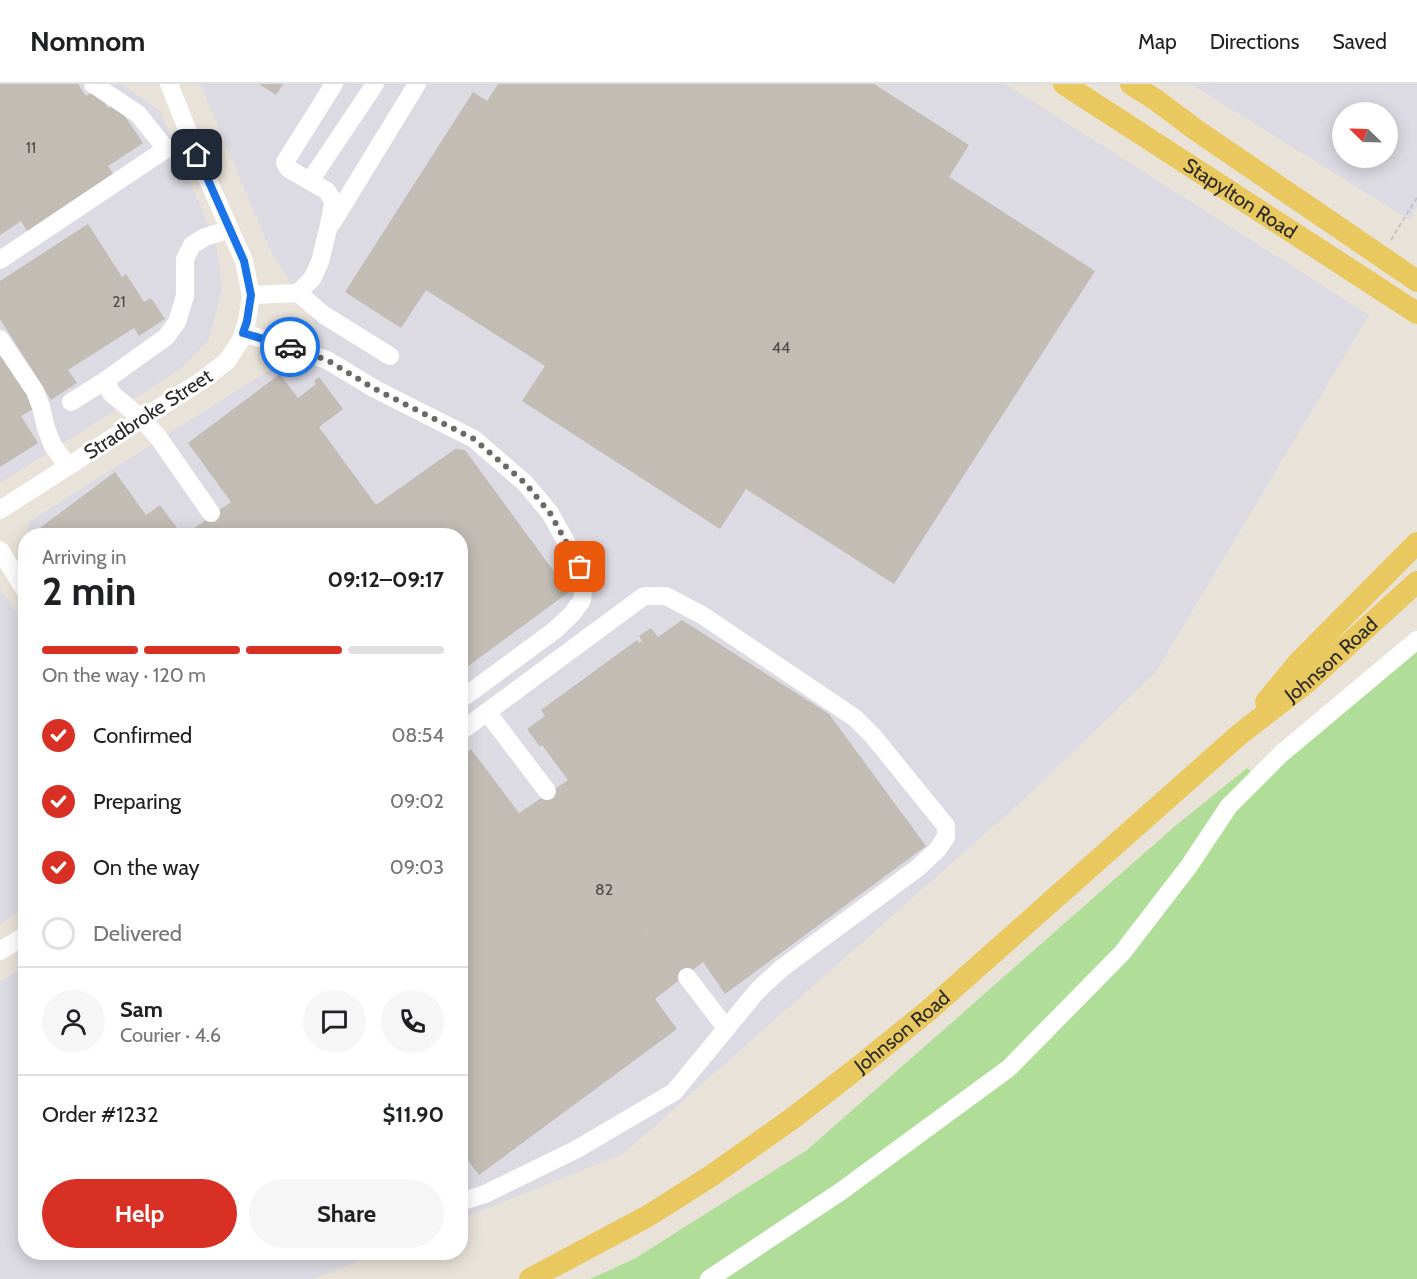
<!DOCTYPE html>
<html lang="en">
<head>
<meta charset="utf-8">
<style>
  body { margin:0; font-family:Cabin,sans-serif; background:#f6f6f6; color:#202124; height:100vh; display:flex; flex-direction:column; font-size:22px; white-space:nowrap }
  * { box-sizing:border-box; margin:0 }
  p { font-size:20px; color:#757577 }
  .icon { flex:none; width:33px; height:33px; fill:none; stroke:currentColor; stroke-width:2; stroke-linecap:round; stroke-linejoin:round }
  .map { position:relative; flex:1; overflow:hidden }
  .drawer { position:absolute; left:18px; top:444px; width:450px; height:732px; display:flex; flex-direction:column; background:#fff; border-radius:24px; box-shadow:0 3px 15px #0003 }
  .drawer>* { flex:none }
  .needle { width:39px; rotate:293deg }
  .buttons { position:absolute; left:1332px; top:18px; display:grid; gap:12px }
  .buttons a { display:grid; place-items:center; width:66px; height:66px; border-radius:50%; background:#fff; box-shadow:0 3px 15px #0003; font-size:30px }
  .pin { position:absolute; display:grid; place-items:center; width:51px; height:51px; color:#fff; margin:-26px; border-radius:12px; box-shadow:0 3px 9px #0006 }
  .courier { position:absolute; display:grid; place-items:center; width:60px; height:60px; margin:-30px; border:4px solid #1a73e8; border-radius:50%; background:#fff; color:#222; box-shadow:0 2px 8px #0007 }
  .head em { font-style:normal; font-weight:700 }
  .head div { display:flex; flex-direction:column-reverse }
  .head { display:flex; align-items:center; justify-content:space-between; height:102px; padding:0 24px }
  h1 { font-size:39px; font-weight:700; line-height:45px }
  .bar { display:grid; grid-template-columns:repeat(4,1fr); gap:9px 6px; align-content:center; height:72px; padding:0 24px }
  .bar i { height:8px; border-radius:4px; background:#e0e0e0 }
  .bar .active { background:#d93025 }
  .bar p { grid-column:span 4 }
  .line { display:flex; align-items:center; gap:15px; padding:0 24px; border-top:2px solid #e0e0e0 }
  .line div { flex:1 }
  .round { display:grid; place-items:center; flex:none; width:63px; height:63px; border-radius:32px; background:#f6f6f6 }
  ol { padding:0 24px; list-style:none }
  li { display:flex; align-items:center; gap:18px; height:66px }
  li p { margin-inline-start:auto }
  li .icon { padding:6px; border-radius:50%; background:#d93025; color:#fff; stroke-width:4 }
  li:last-child { color:#757577 }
  li i { width:33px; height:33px; border:3px solid #e0e0e0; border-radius:50% }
  .primary-button { display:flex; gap:12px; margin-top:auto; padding:12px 24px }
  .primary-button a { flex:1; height:69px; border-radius:36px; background:#d93025; color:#fff; font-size:24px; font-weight:700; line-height:69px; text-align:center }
  .primary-button a+a { background:#f6f6f6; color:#202124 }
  header { display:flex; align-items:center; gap:36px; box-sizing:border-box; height:84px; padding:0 30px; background:#fff; border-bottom:2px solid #e0e0e0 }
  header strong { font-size:28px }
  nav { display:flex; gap:33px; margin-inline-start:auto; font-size:21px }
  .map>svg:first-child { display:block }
  .industrial { fill:#dcdae2; fill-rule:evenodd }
  .green { fill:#b0de98 }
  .building { fill:#c2bcb5 }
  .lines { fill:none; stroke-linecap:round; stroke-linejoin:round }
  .minor-tunnel { stroke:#c2bdb5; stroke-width:18; stroke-dasharray:18 9; stroke-linecap:butt }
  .path { stroke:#c3c3c3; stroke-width:2; stroke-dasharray:4.5 3; stroke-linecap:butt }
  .minor { stroke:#fff; stroke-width:18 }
  .major { stroke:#e8c85f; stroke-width:22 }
  .done { stroke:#6b6865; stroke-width:6; stroke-dasharray:0 10.8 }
  .route { stroke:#1a73e8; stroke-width:8 }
  .labels { text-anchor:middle; stroke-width:6; stroke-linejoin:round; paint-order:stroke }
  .number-label { font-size:16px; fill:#4e4c4a }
  .street-label { font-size:20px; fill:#272727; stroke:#fff }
</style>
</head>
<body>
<header>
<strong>Nomnom</strong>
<nav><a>Map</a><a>Directions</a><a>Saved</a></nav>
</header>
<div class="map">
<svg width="1417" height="1195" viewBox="0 0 1417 1195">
  <rect width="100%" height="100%" fill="#e9e2d9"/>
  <g class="industrial">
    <path d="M0 0H122L161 28 216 160 222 203 209 255 179 286 0 399Z"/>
    <path d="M200 0H1005L1369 231 1155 589 1022 717 624 1069 461 1135 460 452H28V438L278 281 309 289 315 241 269 163Z"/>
    <path d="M1191 0H1417V123L1410 136ZM1342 28H1388V74H1342Z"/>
    <path d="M0 504 26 544 25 824 0 840Z"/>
    <path d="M25 882 26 1168 379 1169 313 1195H0V898Z"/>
  </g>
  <path class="green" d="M1417 562V1195H590L634 1175 807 1066 1174 743 1247 684 1262 697 1323 641Z"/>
  <g class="building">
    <path d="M0 0H78L86 12 96 6 108 24 116 19 143 59 108 82 115 93 29 150 21 137 0 151Z"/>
    <path d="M259 0H283L276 11Z"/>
    <path d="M498 0H874L969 61 949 93 1095 187 894 500 746 405 720 445 522 317 545 282 426 206 401 244 345 208 473 8 487 17Z"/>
    <path d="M88 140 122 193 126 190 144 218 151 214 165 235 139 252 134 244 68 286 77 299 51 316 0 235V197Z"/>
    <path d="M0 269 35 324 21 332 38 359 0 383Z"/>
    <path d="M280 290 298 314 316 300 314 297 319 293 343 325 319 343 376 421 455 365 465 366 569 508 460 588V452H183L231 418 188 359Z"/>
    <path d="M115 388 146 431 160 421 183 452H29Z"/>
    <path d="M682 536 829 630 926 762 725 910 703 878 655 915 677 945 479 1091 460 1066V672L471 665 519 729 568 696 542 661 540 663 527 645 545 632 541 626 637 556 639 559 642 557 639 552 651 544 658 553Z"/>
  </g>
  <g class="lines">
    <g class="minor-tunnel">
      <path d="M211 429 226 452"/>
      <path d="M547 707 687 893"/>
    </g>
    <path class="path" d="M1391 156 1417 113"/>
    <g class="minor">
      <path d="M93 0 138 30 166 65"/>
      <path d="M310 97 375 0"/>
      <path d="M332 139 417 0"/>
      <path d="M0 176 166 65 174 64 191 57"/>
      <path d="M298 209 312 195 320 178 328 145 333 121 332 115 327 107 289 85 286 81 285 78 334 0"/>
      <path d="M251 211 298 209 324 231 390 272"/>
      <path d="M243 249 287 262 327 276 375 305 474 355 525 399 550 429 580 483 584 502 582 516 572 530 555 546 460 616"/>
      <path d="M0 255 35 307 41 323 46 344 53 362 68 382"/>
      <path d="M106 296 166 253 177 238 185 212V175L192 161 205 153 230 145"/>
      <path d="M71 318 106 296 111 309 142 335 158 353 211 429"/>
      <path d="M0 426 204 295 227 277 241 256 247 237 251 211 244 177 203 85 169 0"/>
      <path d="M0 466 26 508"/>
      <path d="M487 628 547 707"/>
      <path d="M460 648 644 512H666L702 531 855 634 873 652 946 742V753L938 765 919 783 782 884 758 906 674 1008 577 1065 485 1110 460 1118"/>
      <path d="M0 867 26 851"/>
      <path d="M687 893 726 944"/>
      <path d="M709 1195 840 1108 1009 984 1122 869 1189 782 1229 722 1281 670 1417 556"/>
    </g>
    <g class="major">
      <path id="s1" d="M1064 0 1417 229"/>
      <path d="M1131 0 1156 16 1196 46 1417 197"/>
      <path d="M1266 618 1298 579 1417 459"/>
      <path id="s2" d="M530 1195 648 1132 711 1092 793 1034 865 978 929 926 1240 650 1306 599 1417 498"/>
    </g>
  </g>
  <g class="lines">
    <path class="done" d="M290 263 327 276 375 305 474 355 525 399 550 429 580 483"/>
    <path class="route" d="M197 71 244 177 251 211 247 237 243 249 290 263"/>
  </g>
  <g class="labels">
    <g class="number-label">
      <text x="31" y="69">11</text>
      <text x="119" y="223">21</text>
      <text x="781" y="269">44</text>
      <text x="604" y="811">82</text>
    </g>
    <g class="street-label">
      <text dy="7" stroke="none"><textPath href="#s1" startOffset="210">Stapylton Road</textPath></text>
      <text transform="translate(148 330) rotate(-33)" y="7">Stradbroke Street</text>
      <text dy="7" stroke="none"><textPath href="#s2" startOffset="1016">Johnson Road</textPath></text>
      <text dy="7" stroke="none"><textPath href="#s2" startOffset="448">Johnson Road</textPath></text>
    </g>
  </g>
</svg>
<div class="buttons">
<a><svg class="needle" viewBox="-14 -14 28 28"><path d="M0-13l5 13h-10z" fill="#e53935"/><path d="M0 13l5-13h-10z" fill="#757577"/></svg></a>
</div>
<div class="pin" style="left:580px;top:483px;background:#ea580c"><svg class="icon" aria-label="bag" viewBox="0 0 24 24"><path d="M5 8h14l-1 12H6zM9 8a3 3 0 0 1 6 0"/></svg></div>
<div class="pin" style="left:197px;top:71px;background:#1f2937"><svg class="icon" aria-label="home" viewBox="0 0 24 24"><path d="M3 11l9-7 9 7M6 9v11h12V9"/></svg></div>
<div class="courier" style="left:290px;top:263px"><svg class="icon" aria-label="car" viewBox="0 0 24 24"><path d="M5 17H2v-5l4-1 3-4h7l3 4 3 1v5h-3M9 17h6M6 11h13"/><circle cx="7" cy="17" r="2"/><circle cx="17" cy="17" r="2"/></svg></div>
<section class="drawer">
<div class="head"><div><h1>2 min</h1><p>Arriving in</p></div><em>09:12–09:17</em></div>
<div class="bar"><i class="active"></i><i class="active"></i><i class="active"></i><i></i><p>On the way · 120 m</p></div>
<ol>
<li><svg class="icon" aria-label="check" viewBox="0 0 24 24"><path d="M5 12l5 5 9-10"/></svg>Confirmed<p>08:54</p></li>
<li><svg class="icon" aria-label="check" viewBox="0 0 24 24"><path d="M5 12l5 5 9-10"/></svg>Preparing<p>09:02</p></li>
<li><svg class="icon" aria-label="check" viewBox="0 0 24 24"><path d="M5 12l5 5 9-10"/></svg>On the way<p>09:03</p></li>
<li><i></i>Delivered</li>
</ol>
<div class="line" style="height:108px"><a class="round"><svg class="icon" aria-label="person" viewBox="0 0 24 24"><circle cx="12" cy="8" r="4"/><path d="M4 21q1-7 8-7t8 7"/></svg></a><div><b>Sam</b><p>Courier · 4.6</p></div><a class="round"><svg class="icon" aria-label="chat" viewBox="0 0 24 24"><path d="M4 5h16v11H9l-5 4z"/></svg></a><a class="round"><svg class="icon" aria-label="phone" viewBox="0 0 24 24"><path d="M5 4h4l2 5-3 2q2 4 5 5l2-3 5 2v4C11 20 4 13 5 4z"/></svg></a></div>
<div class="line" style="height:78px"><div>Order #1232</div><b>$11.90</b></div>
<div class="primary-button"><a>Help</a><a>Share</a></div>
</section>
</div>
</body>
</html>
